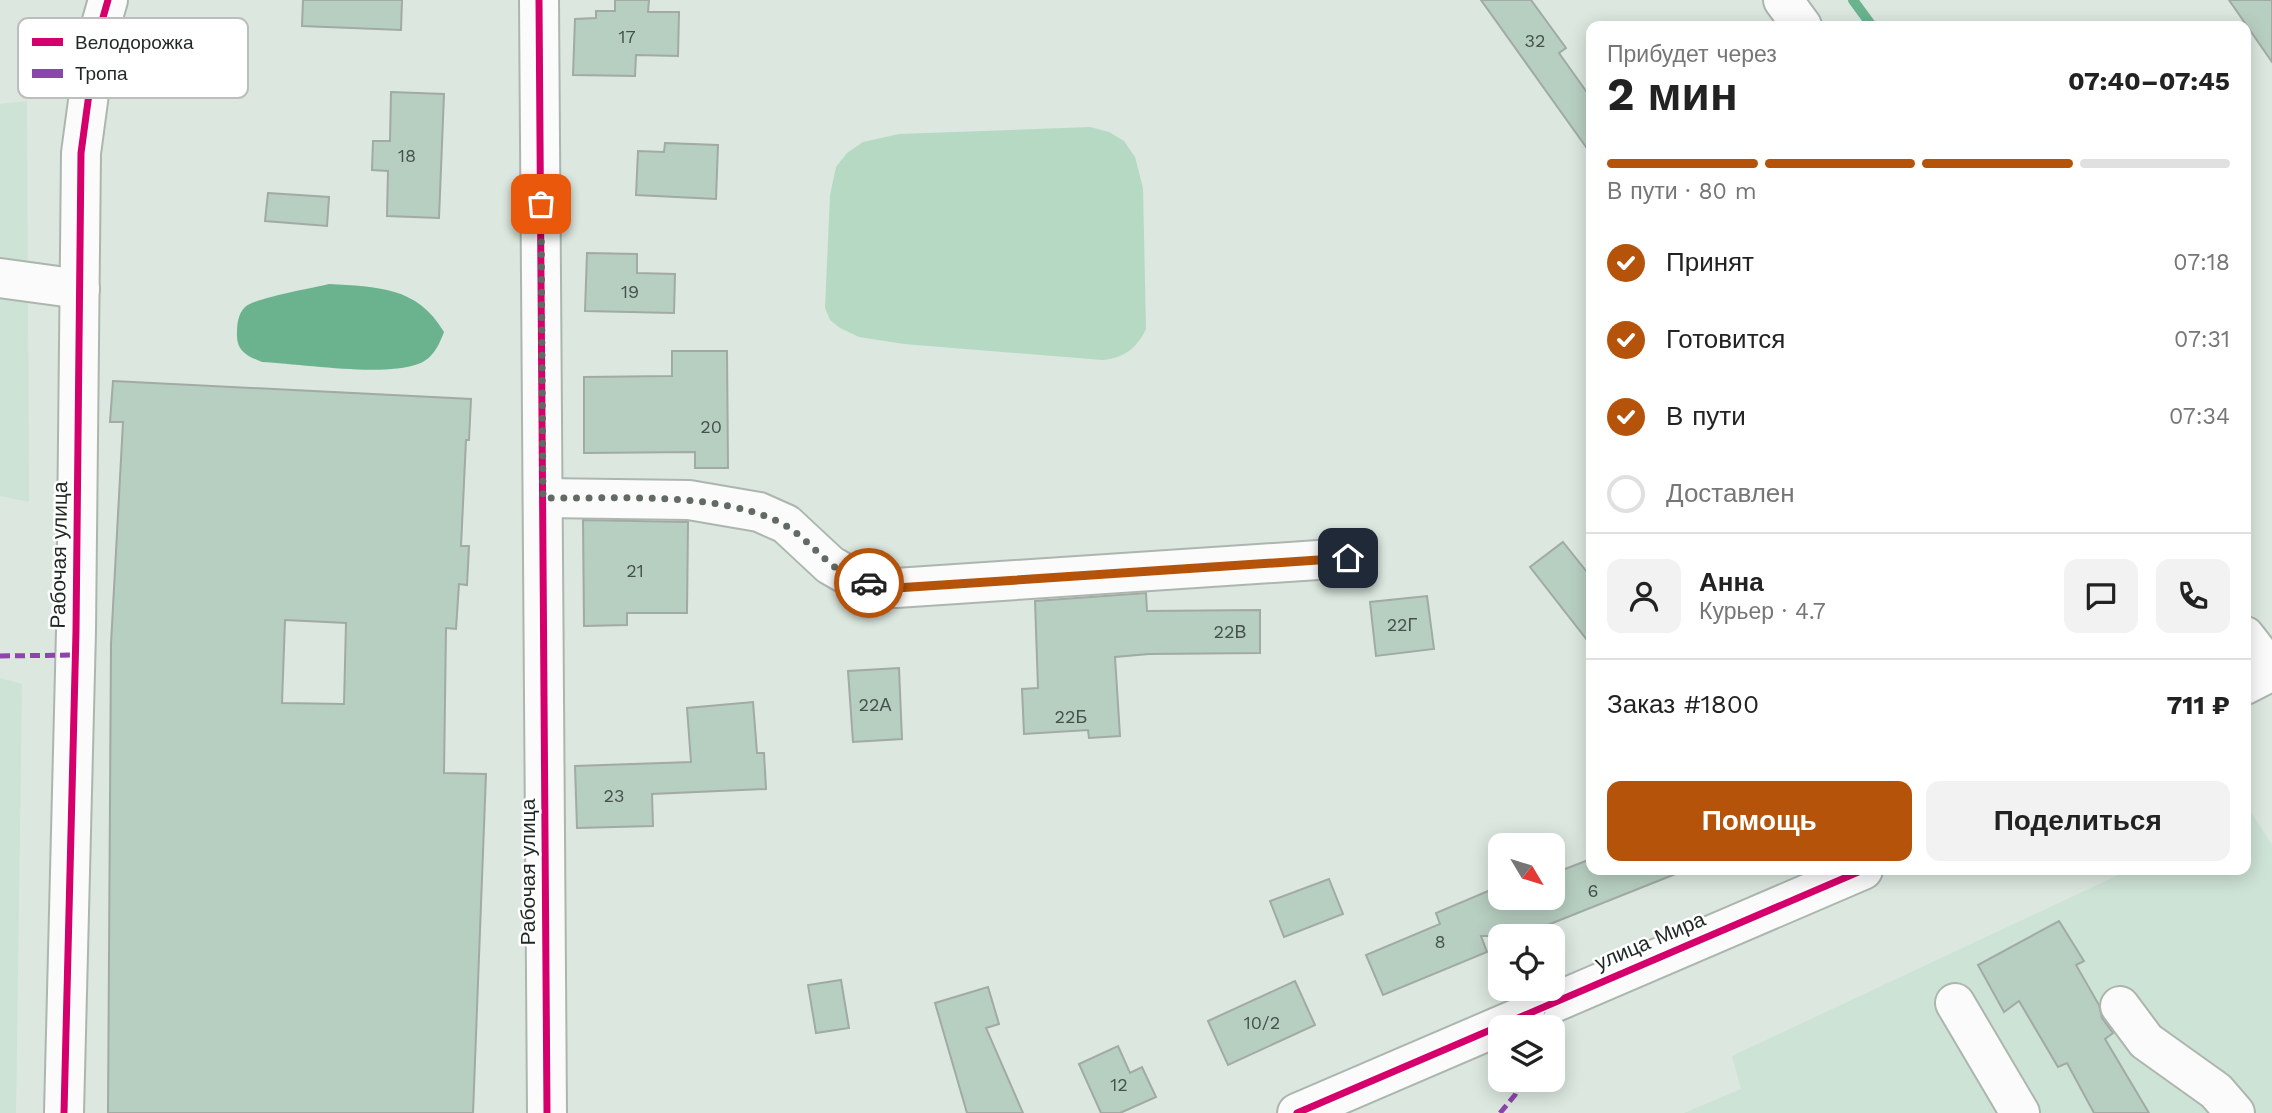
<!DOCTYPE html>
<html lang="ru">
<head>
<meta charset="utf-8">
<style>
  body { margin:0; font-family:"Work Sans",sans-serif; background:#f2f2f2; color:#222; height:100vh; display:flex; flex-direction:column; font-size:26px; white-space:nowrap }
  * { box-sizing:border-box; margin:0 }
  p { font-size:23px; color:#767676 }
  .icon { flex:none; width:38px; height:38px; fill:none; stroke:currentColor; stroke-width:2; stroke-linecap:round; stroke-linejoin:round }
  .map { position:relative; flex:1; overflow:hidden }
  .sheet { position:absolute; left:1586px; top:21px; width:665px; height:854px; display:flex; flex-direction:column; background:#fff; border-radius:14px; box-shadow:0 4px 18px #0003 }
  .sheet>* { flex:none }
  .needle { width:46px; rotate:128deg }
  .buttons { position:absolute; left:1488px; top:833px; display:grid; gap:14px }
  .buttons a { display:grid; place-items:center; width:77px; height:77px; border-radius:14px; background:#fff; box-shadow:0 4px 18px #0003; font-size:35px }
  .pin { position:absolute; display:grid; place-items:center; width:60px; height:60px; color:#fff; margin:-30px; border-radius:14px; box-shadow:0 4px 10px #0006 }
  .courier { position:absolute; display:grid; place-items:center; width:70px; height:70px; margin:-35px; border:5px solid #b45309; border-radius:50%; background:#fff; color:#222; box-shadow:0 2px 9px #0007 }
  .head em { font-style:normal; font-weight:700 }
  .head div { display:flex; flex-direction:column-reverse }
  .head { display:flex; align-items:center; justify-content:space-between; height:119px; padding:0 21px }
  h1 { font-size:46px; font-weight:700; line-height:52px }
  .bar { display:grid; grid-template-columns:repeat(4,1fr); gap:10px 7px; align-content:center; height:84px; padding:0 21px }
  .bar i { height:9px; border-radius:5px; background:#e0e0e0 }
  .bar .current { background:#b45309 }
  .bar p { grid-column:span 4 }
  .line { display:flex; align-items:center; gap:18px; padding:0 21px; border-top:2px solid #e0e0e0 }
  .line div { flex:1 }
  .round { display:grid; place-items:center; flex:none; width:74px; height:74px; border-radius:14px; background:#f2f2f2 }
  ol { padding:0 21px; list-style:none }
  li { display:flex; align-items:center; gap:21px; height:77px }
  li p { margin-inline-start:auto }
  li .icon { padding:7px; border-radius:50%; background:#b45309; color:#fff; stroke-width:4 }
  li:last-child { color:#767676 }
  li i { width:38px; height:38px; border:4px solid #e0e0e0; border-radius:50% }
  .cta { display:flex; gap:14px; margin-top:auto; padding:14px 21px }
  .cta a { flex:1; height:80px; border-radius:14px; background:#b45309; color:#fff; font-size:28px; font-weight:700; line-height:80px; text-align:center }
  .cta a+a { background:#f2f2f2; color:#222 }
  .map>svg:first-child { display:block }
  .built { fill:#cde3d5 }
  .green { fill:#b6d9c3 }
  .water { fill:#6bb38e }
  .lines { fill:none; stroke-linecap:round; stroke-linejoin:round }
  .stream { stroke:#6bb38e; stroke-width:10 }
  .building { fill:#b7cfc1; stroke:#a1aaa4; stroke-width:2; fill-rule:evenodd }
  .minor-casing { stroke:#acb6af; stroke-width:42 }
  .major-casing { stroke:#acb6af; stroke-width:42 }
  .minor { stroke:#fafbfa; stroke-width:38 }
  .major { stroke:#fafbfa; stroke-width:38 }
  .quiet { stroke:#8e44ad; stroke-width:5; stroke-dasharray:10 5; stroke-linecap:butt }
  .cycleway-casing { stroke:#fff; stroke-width:11 }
  .cycleway { stroke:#d6006c; stroke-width:7 }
  .done { stroke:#616b64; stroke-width:7; stroke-dasharray:0 12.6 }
  .route { stroke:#b45309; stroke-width:9 }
  .labels { text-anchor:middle; stroke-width:5; stroke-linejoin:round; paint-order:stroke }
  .number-label { font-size:18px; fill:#45524a }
  .street-label { font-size:21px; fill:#1f2822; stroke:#fff }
  .key { fill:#fff; stroke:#bcbebd; stroke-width:2 }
  .key-label { font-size:19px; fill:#1f2822 }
</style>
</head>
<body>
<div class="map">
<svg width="2272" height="1113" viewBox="0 0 2272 1113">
  <rect width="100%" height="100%" fill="#dbe7df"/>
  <g class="built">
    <path d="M27 101 29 502 0 496V104Z"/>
    <path d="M0 678 22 684 16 1113H0Z"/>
    <path d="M2251 812 2272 845V1113H1684L1741 1089 1732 1056 2129 870H2245V815Z"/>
  </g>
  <path class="green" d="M1090 127 1109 132 1124 141 1135 157 1143 188 1146 329C1137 348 1124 358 1103 360L904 344 859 337 840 328 830 320 825 308 830 195 836 167 847 153 863 142 899 134Z"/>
  <path class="water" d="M329 284C377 287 417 286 444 332 439 345 433 359 418 364 382 377 303 364 262 362 247 356 236 351 237 333 237 324 238 314 245 307 255 298 313 288 329 284Z"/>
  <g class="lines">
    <path class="stream" d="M1853 0 1872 26"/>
  </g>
  <g class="building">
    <path d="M303 0H402L401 30 302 26Z"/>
    <path d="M615 0H649L648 12H679L678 56 636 55 635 76 573 75 575 19 596 18V11H615Z"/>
    <path d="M1481 0H1531L1566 48 1559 53 1591 98V154Z"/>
    <path d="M2229 0H2272V62Z"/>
    <path d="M391 92 444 94 439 218 387 216 388 171 372 170 373 141H390Z"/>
    <path d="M665 143 718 145 716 199 636 195 638 151 664 152Z"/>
    <path d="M268 193 329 197 327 226 265 221Z"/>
    <path d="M587 253 637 254V273L675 274 674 313 585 311Z"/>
    <path d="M672 351H727L728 468H695V452L584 453V377L672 376Z"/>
    <path d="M113 381 471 399 469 440H466L461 546H469L467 585 459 584 456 629 446 628 444 773 486 774 473 1113H108L111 644 123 422H110ZM285 620 346 623 344 704 282 703Z"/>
    <path d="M583 520 688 522 687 613H627V625L584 626Z"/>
    <path d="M1563 542 1591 577V645L1530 567Z"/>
    <path d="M1146 593 1147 611 1260 610V653L1149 654 1115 657 1120 736 1089 738 1088 730 1024 734 1022 689 1038 688 1035 601Z"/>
    <path d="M1427 596 1434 649 1376 656 1370 602Z"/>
    <path d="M899 668 902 739 853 742 848 671Z"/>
    <path d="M753 702 757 753H764L766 789 652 794 653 826 577 828 575 766 691 762 687 708Z"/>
    <path d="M1591 859V870L1683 871 1520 936H1481L1487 952 1383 995 1366 955 1440 924 1436 913 1500 886V898H1552V874Z"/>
    <path d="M1329 879 1343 914 1284 937 1270 901Z"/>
    <path d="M2059 921 2084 961 2076 965 2099 1005 2102 1018 2113 1033 2105 1039 2149 1113H2094L2067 1063 2058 1067 2019 1001 2004 1012 1978 965Z"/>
    <path d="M841 980 849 1028 816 1033 808 985Z"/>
    <path d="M1295 981 1315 1025 1228 1065 1208 1021Z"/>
    <path d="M988 987 999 1024 986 1028 1023 1113H967L935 1003Z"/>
    <path d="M1118 1046 1130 1073 1142 1067 1156 1097 1120 1113H1101L1079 1064Z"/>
  </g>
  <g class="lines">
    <defs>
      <g id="minor">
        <path d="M539 0 547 1113"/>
        <path d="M0 278 80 289"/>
        <path d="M543 498 689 500 759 512 786 524 830 565 858 581 896 588 1348 558"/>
        <path d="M2245 685 2272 671"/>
        <path d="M1955 1003 2020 1113"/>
        <path d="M2120 1006 2146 1041 2216 1091 2235 1113"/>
        <path d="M64 1113 76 631 81 153 96 42 108 0"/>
        <path d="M1297 1113 1863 870"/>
      </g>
      <g id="major">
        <path d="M1783 0 1802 26"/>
        <path d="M2245 636 2272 671"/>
      </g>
    </defs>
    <use href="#minor" class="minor-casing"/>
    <use href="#major" class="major-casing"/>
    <use href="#minor" class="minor"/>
    <use href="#major" class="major"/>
    <g class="quiet">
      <path d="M0 656 75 655"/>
      <path d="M1538 1027 1545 1005"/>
      <path d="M1500 1113 1515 1095 1520 1080"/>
    </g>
    <defs>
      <g id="cycleway">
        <path d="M539 0 547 1113"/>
        <path d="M64 1113 76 631 81 153 96 42 108 0"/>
        <path d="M1297 1113 1863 870"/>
      </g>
    </defs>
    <use href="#cycleway" class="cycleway-casing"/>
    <use href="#cycleway" class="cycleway"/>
  </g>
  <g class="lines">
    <path class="done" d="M541 204 543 498C615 499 712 491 777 521 811 536 830 577 869 583"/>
    <path class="route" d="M869 583 896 588 1348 558"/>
  </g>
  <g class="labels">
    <g class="number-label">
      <text x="627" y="43">17</text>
      <text x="1535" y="47">32</text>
      <text x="407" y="162">18</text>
      <text x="630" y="298">19</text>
      <text x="711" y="433">20</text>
      <text x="635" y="577">21</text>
      <text x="1402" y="631">22Г</text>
      <text x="1230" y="638">22В</text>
      <text x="875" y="711">22А</text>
      <text x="1071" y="723">22Б</text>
      <text x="614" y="802">23</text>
      <text x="1593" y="897">6</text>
      <text x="1440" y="948">8</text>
      <text x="1262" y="1029">10/2</text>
      <text x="1119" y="1091">12</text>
    </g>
    <g class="street-label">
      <text transform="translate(59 555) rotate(-89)" y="7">Рабочая улица</text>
      <text transform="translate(528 872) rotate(-90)" y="7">Рабочая улица</text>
      <text transform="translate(1650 941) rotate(-23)" y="7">улица Мира</text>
    </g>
  </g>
  <rect x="18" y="18" width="230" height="80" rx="10" class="key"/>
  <rect x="32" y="38" width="31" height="8" fill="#d6006c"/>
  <rect x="32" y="69" width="31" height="9" fill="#8e44ad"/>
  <g class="key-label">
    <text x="75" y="49">Велодорожка</text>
    <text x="75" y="80">Тропа</text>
  </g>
</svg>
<div class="buttons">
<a><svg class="needle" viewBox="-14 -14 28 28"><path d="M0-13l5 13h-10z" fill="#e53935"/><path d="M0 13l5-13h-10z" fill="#767676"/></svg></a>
<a><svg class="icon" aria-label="locate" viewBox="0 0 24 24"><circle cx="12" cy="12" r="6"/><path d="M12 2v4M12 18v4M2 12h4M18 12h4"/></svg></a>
<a><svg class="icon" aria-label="layers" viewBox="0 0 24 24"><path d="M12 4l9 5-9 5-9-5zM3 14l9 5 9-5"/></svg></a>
</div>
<div class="pin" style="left:541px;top:204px;background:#ea580c"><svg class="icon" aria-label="bag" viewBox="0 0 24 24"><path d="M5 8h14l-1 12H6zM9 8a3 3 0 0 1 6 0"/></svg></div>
<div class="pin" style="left:1348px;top:558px;background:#1f2937"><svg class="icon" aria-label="home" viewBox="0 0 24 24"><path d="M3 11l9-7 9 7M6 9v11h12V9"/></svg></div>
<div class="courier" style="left:869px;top:583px"><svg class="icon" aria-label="car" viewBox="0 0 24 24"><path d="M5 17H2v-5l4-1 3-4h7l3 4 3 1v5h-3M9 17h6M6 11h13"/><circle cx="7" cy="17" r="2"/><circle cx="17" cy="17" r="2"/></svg></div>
<section class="sheet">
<div class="head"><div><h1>2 мин</h1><p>Прибудет через</p></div><em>07:40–07:45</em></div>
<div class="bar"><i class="current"></i><i class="current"></i><i class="current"></i><i></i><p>В пути · 80 m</p></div>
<ol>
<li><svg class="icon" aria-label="check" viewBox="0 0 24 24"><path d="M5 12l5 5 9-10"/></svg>Принят<p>07:18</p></li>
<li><svg class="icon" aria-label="check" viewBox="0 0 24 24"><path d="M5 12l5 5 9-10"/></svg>Готовится<p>07:31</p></li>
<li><svg class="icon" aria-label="check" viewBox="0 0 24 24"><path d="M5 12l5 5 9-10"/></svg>В пути<p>07:34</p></li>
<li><i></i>Доставлен</li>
</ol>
<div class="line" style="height:126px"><a class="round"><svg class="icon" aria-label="person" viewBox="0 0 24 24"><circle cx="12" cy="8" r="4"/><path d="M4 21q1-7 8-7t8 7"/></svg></a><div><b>Анна</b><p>Курьер · 4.7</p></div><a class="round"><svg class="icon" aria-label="chat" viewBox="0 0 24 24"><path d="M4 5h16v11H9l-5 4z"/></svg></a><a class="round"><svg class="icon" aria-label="phone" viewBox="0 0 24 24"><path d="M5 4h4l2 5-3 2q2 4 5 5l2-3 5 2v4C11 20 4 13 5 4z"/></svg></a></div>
<div class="line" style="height:91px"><div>Заказ #1800</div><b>711 ₽</b></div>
<div class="cta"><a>Помощь</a><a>Поделиться</a></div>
</section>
</div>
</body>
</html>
